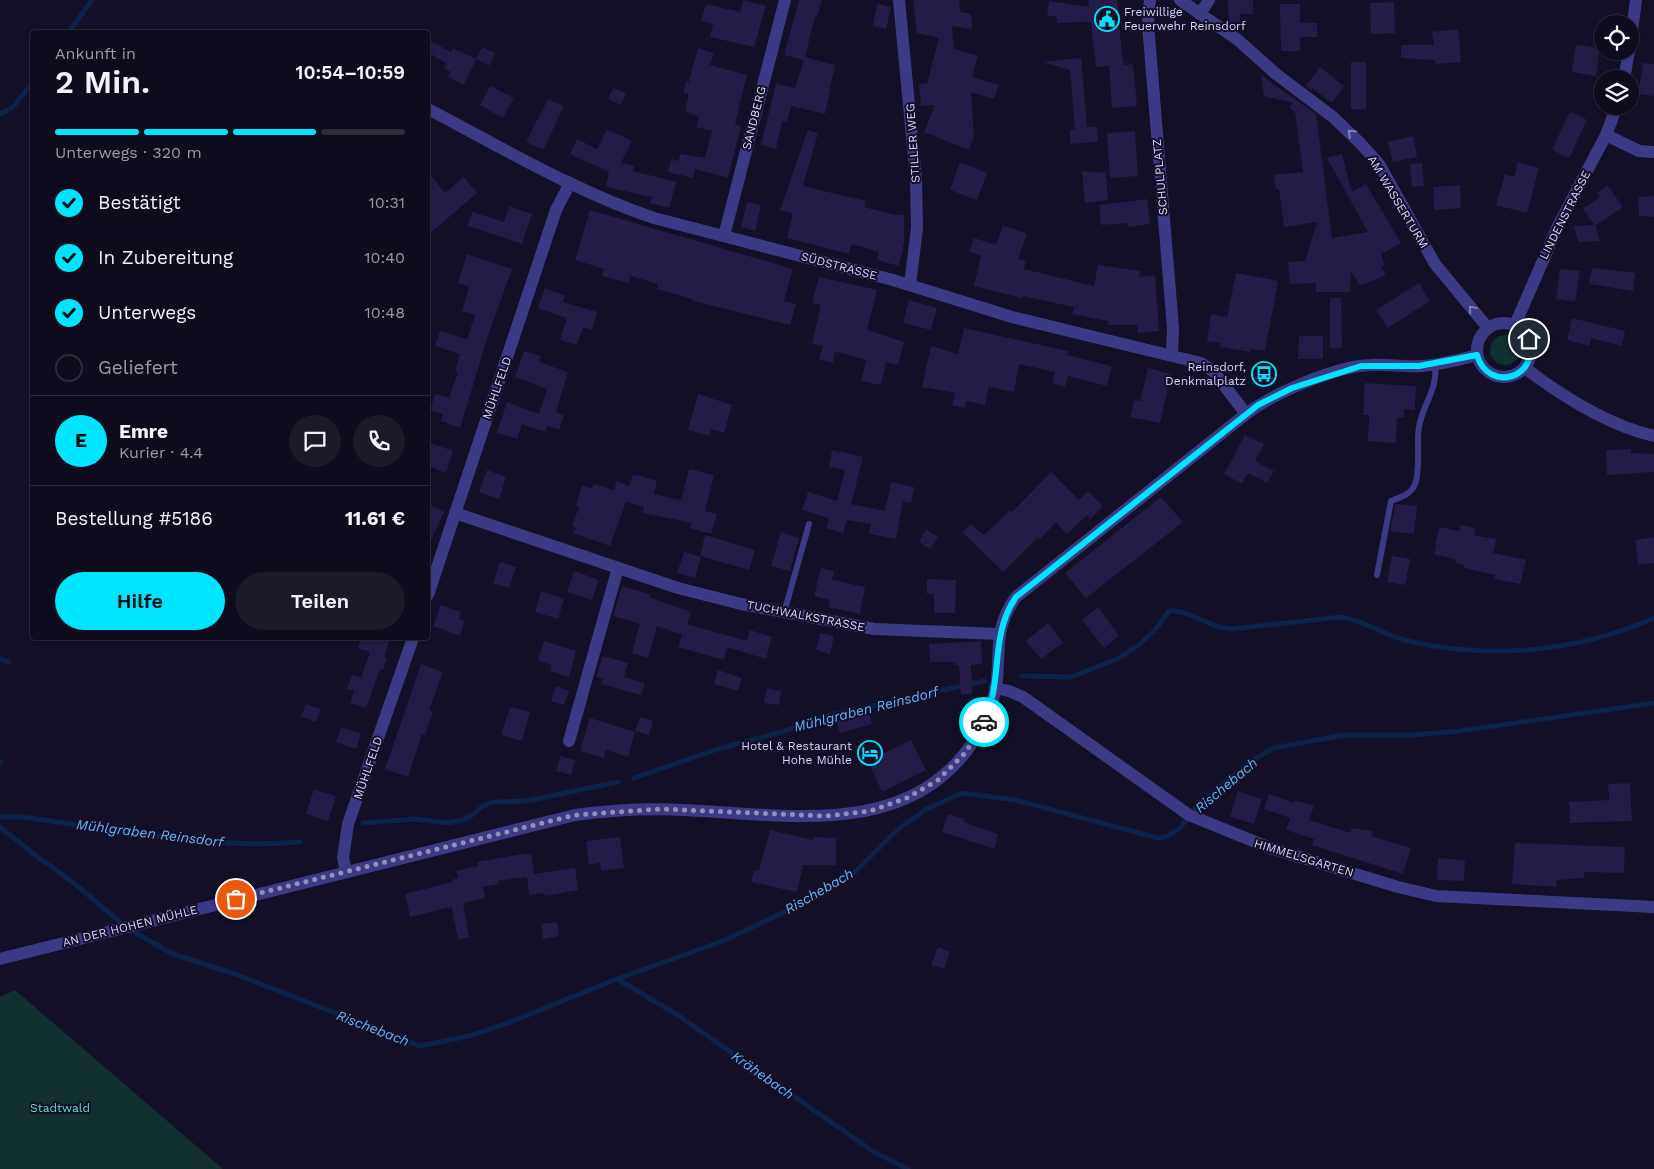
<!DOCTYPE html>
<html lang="de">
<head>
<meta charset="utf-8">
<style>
  body { margin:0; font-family:"Work Sans",sans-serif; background:#1c1929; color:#f1f3f6; height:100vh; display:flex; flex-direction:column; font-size:19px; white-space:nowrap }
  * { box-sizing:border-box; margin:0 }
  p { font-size:16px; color:#9b9ba3 }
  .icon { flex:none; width:28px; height:28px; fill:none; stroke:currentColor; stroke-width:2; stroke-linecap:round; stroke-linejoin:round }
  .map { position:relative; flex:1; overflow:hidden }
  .details { position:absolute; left:30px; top:30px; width:400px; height:610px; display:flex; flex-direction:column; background:#0e0b1c; border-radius:5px; box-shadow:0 1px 4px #0004,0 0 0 1px #2e2b3b }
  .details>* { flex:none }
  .tools { position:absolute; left:1594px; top:15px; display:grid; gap:10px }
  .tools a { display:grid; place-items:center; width:45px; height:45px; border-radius:50%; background:#0e0b1c; box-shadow:0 1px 4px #0004,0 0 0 1px #2e2b3b; font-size:25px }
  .pin { position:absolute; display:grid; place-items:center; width:42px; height:42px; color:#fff; margin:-21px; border:2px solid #fff; border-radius:50%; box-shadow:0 1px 5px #0007 }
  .courier { position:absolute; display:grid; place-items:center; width:50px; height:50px; margin:-25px; border:4px solid #00e5ff; border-radius:50%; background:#fff; color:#222; box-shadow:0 1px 6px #0007 }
  .headline em { font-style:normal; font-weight:600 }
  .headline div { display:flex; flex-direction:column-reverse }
  .headline { display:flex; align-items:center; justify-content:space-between; height:85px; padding:0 25px }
  h1 { font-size:32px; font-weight:600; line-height:38px }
  .bar { display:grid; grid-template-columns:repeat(4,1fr); gap:8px 5px; align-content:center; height:60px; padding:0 25px }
  .bar i { height:6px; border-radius:4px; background:#2e2b3b }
  .bar .on { background:#00e5ff }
  .bar p { grid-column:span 4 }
  .line { display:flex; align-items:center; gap:12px; padding:0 25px; border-top:1px solid #2e2b3b }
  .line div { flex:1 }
  .round { display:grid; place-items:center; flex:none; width:52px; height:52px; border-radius:26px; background:#1c1929 }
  ol { padding:0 25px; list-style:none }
  li { display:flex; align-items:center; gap:15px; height:55px }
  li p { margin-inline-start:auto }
  li .icon { padding:5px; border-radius:50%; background:#00e5ff; color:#111; stroke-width:4 }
  li:last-child { color:#9b9ba3 }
  li i { width:28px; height:28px; border:2px solid #2e2b3b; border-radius:50% }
  .cta { display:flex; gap:10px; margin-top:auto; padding:10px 25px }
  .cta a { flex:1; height:58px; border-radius:30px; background:#00e5ff; color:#111; font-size:20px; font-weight:600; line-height:58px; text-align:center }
  .cta a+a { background:#1c1929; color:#f1f3f6 }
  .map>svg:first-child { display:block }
  .green { fill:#12302f }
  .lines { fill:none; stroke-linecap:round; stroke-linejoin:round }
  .stream { stroke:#0c2248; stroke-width:5 }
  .building { fill:#241b47 }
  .service { stroke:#3d3a85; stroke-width:6 }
  .minor { stroke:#3d3a85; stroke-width:12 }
  .tertiary { stroke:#3d3a85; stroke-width:12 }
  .oneway { stroke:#837fbc }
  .done { stroke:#948fb3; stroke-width:5; stroke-dasharray:0 9 }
  .route { stroke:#00e5ff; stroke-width:6 }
  .labels { text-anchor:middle; stroke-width:4; stroke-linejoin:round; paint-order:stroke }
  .poi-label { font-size:12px; fill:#d9d4ff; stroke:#130f26; text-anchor:end }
  .street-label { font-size:12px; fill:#d9d4ff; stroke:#130f26 }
  .park-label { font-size:12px; fill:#5fe0c0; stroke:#130f26 }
  .water-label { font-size:14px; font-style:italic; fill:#62b6ff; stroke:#130f26 }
</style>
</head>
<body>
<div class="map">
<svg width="1654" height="1169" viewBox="0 0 1654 1169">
  <rect width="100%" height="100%" fill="#130f26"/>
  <g class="green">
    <circle cx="1505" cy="350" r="15"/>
    <path d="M15 990 223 1169H0V997Z"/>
  </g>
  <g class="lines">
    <g class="stream">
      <path d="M69 32 92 0"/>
      <path d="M0 114 13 107 32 83"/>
      <path d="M0 659 9 662"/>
      <path d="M1022 676 1071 677 1117 659 1139 645 1155 630 1169 611C1189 609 1208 628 1232 629L1341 617C1365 620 1384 636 1408 641 1490 660 1577 652 1654 618"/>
      <path d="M0 761 1 762"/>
      <path d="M634 778 715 750 785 731 829 715 985 681"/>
      <path d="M0 817H22C114 829 208 850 300 842"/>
      <path d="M363 823 416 819 447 823 462 820 474 814 483 806 493 802 526 801 618 782"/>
      <path d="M0 827 35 855 74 883 127 928 173 954 235 974 420 1046 469 1036 508 1023 617 979 723 941 788 910 852 875 898 829 927 809 962 793 1015 800 1158 838 1168 836 1180 828 1198 805 1252 761 1274 748 1344 735H1412L1460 731 1654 703"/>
      <path d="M617 979 676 1014 874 1152 908 1169"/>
    </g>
  </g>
  <g class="building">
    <path d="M743 0 766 6 754 47 710 37 713 24 701 21 706 4 740 12Z"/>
    <path d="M799 0H822L817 17H815L804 60 784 55Z"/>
    <path d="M913 0H959L960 12 971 14 972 29 952 26 954 49 978 56 972 77 999 85 994 99 971 92 974 137 969 150 924 132 935 105 921 106 919 84 927 83 939 38 917 33Z"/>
    <path d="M1088 0H1117L1122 54 1124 65 1133 64 1137 106 1112 108 1109 66 1096 67 1091 22 1057 23V17L1047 15 1049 1 1089 7Z"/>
    <path d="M1228 0H1253V14H1240V24H1229Z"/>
    <path d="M1394 2 1395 33 1371 34 1370 3Z"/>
    <path d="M877 4 891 7 886 29 873 26Z"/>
    <path d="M1280 4H1300V23H1317V37H1300V51H1281Z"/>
    <path d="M1458 29 1461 62 1436 64 1435 60 1401 58V45H1434L1432 32Z"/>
    <path d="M428 40 451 52 453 48 476 59 464 85 448 77 451 72 443 68 446 63 428 53Z"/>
    <path d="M1576 45 1600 48 1596 76 1572 72Z"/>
    <path d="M482 47 495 53 489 66 476 59Z"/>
    <path d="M698 48 714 53 710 65 747 75 735 124 741 126 728 178 695 169 693 178 668 172 671 159 679 161 680 154 705 158 712 131 696 127 699 117 685 111 689 94 683 93 686 81 689 82Z"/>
    <path d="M805 57 835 65 825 114 791 106 787 122 782 121 776 149 761 145 776 84 795 88Z"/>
    <path d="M1081 58 1087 127H1097L1098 142 1070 144V130H1075L1070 70 1042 62Z"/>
    <path d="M1351 62H1366V110L1351 109Z"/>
    <path d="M1643 63 1654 64V96L1638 94Z"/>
    <path d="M1320 67 1344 86 1332 103 1312 88V91L1306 86Z"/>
    <path d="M1261 75 1316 114 1332 238 1368 232 1327 158 1342 154 1352 192 1366 184 1401 243 1381 254 1385 266 1381 267 1386 275 1360 286 1351 271 1350 292H1316V283L1290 284 1288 262 1305 261 1317 222 1284 227 1279 189H1276L1274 175 1303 172 1295 112 1289 107 1293 103 1264 96Z"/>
    <path d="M490 86 514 98 503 118 480 105Z"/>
    <path d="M613 88 626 93 621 105 608 99Z"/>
    <path d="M548 99 564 106 543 150 526 142Z"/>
    <path d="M1570 111 1587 120 1569 158 1552 150Z"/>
    <path d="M607 129 632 141 621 163 634 166 633 171 676 182 669 208 650 203 652 197 606 187 609 172 570 154 577 139 597 149Z"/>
    <path d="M808 130 818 133 803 186 866 201 864 207 895 215H904V243L899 266 877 260 879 252 852 244 849 254 787 238 793 214 780 210Z"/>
    <path d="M1135 131 1138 176 1110 178 1107 133Z"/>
    <path d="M1413 136 1417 157 1393 162 1388 142Z"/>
    <path d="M960 162 987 173 977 200 950 190Z"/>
    <path d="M1518 162 1539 168 1527 213 1496 205 1505 174 1514 177Z"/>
    <path d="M1422 163 1424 186 1412 187 1410 164Z"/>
    <path d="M1082 171 1106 173 1108 200 1085 203Z"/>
    <path d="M428 172 445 193 464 177 477 193 428 235Z"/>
    <path d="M1460 185 1461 208 1434 210 1433 187Z"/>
    <path d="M1607 185 1623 207 1596 225 1599 241 1578 242 1574 226 1594 225 1583 209 1600 197 1597 193Z"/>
    <path d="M1654 196V217L1639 216 1638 197Z"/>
    <path d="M1147 199 1150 224 1128 227 1127 223 1101 225 1099 205Z"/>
    <path d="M747 202 761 205 755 231 741 227Z"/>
    <path d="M509 206 532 214 522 244 468 226 472 212 504 222Z"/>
    <path d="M590 210 793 269 784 301 796 304 790 325 693 301V299L657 289 658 284 631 276 628 283 602 276 604 269 575 260Z"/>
    <path d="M1003 225 1027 234 1018 259 1026 261 1024 269 1094 286 1098 265 1140 271 1139 277 1155 275 1159 331 1138 333 1137 325H1109L1108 321 1072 314 1074 307 1023 296 1022 298 974 286 981 256 969 251 974 238 996 245Z"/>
    <path d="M467 254 512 269 488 336 460 428 441 421 443 414 430 410 435 394 449 398 458 372 455 371 460 354 435 346 440 331 467 339 475 315 462 311 469 287 458 283Z"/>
    <path d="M1592 268 1635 273 1633 291 1589 284Z"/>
    <path d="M1560 269 1580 271 1575 302 1556 299Z"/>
    <path d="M1236 273 1278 281 1265 351 1250 349V352L1220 347 1221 343 1207 341 1211 314 1227 317Z"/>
    <path d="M819 277 877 290 867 330 904 342 898 365 886 362 881 385 861 381 866 360 835 351 833 363 819 359 823 346 812 344 821 305 812 303Z"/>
    <path d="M1419 283 1430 301 1388 328 1376 310Z"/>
    <path d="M545 288 565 296 563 302 597 312 592 330 583 327 577 345 560 340 567 318 538 308Z"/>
    <path d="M1330 298H1341L1342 348H1330Z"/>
    <path d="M909 300 937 308 931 330 903 323Z"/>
    <path d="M1572 318 1625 331 1622 346 1591 338 1589 346 1567 340Z"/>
    <path d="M964 328 1068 351 1067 355 1112 366 1107 386 1068 376 1065 387 1052 383 1055 372 1019 364 1014 392 989 387 985 405 966 401 965 408 952 405 955 393 922 387 931 346 958 354Z"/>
    <path d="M1299 336H1323V359H1298Z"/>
    <path d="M524 351 541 356 539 362 568 372 556 412 564 415 559 430 547 426 545 432 522 424 517 439 497 433 507 402 539 414 547 389 515 377Z"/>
    <path d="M1148 368 1171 374 1160 423 1130 417 1134 400 1140 401Z"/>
    <path d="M1365 383 1416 386 1415 410 1404 409V417L1397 418 1396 443 1368 441 1369 415H1363Z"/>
    <path d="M698 394 732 405 724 433 711 429 709 436 688 430Z"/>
    <path d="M1245 435 1264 444 1255 461 1274 471 1267 483 1248 473 1242 484 1224 474Z"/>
    <path d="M431 443 453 451 446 473 428 466V454Z"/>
    <path d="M1631 449V453L1654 454V472L1607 475 1606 450Z"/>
    <path d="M832 450 863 457 851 504 885 511 891 482 914 487 911 503 903 501 896 539 869 534 871 524 847 520 843 533 826 528 829 518 802 510 808 492 837 501 845 470 829 467Z"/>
    <path d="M689 469 714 475 705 511 717 514 711 534 690 528 692 523 643 513 644 507 626 502 610 546 573 533 576 528 572 526 579 507 576 506 582 485 592 489 594 484 614 490 617 481 629 486 633 474 657 481 654 494 681 500Z"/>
    <path d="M487 470 506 477 499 499 479 492Z"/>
    <path d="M1051 472 1079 500 1088 491 1103 506 1090 520 1087 515 1067 534 1056 522 1040 539 1038 537 1003 572 963 533 970 524 984 535 1010 510 1012 512Z"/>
    <path d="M1161 497 1183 522 1086 598 1065 573Z"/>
    <path d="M428 504 444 512 428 547Z"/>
    <path d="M1398 504 1417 506 1414 534 1390 531 1395 505Z"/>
    <path d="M1460 525 1475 528 1474 535 1496 539 1493 553 1526 560 1520 584 1494 579 1495 575 1464 568V565L1456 563 1457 560 1434 554 1439 527 1459 531Z"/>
    <path d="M926 529 938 537 930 549 919 542Z"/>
    <path d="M781 532 799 538 790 571 771 566Z"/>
    <path d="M705 535 755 550 749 570 700 556Z"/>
    <path d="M1654 537V563L1638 565 1636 540Z"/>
    <path d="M684 552 701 557 695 578 677 573Z"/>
    <path d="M1392 556 1410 559 1405 585 1387 582Z"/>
    <path d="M500 562 516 567 509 588 493 583Z"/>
    <path d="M821 568 834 571 832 580 865 587 860 614 829 607 830 600 814 596Z"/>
    <path d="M574 571 599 580 592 600 567 592Z"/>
    <path d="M927 579 956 580 955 613H934V594H927Z"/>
    <path d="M622 586 650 594 649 597 691 612 687 624 747 641 750 630 772 637 766 659 727 647 724 660 678 647 682 635 657 626 648 658 632 653 640 624 613 616Z"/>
    <path d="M541 591 564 599 558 619 535 612Z"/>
    <path d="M441 605 461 612 459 619 464 621 460 636 433 626Z"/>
    <path d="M1098 607 1119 636 1104 648 1082 620Z"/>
    <path d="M1048 623 1063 643 1041 659 1026 641Z"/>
    <path d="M820 633 834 636 830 654 816 650Z"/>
    <path d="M361 638H390L384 657 387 658 383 670 380 669 366 708 350 703 354 691 347 689 352 675 361 678 370 652 358 648Z"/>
    <path d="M544 641 576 651 569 677 550 671 552 665 538 661Z"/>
    <path d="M981 641 982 664 971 665 972 694H961L959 665H955V662H930L929 644Z"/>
    <path d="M603 656 628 663 624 677 645 683 641 695 601 684 603 679 596 677Z"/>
    <path d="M421 664 443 672 429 710 433 712 425 735 422 734 408 777 385 769Z"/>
    <path d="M718 670 742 678 738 691 714 684Z"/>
    <path d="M556 686 569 691 564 705 551 701Z"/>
    <path d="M767 688 781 691 779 705 764 703Z"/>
    <path d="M306 704 321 709 316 722 301 716Z"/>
    <path d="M510 707 530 712 522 741 501 735Z"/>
    <path d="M868 710 872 724 840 733 836 719Z"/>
    <path d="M640 717 653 721 649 735 635 731Z"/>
    <path d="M590 718 635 732 628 757 606 750 604 758 580 751Z"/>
    <path d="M341 727 361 734 356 749 336 742Z"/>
    <path d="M911 740 926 770 882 792 868 761Z"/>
    <path d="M560 756 575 760 571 775 556 771Z"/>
    <path d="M1630 783 1632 821 1570 823 1569 802 1609 800 1608 784Z"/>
    <path d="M314 789 336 796 328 821 306 814Z"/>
    <path d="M1238 791 1262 799 1254 824 1230 817Z"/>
    <path d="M1269 794 1294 803 1295 800 1314 806 1309 820 1351 833V828L1372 831 1371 836 1411 848 1403 874 1312 845 1314 839 1286 830 1290 818 1264 809Z"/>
    <path d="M948 814 965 819 964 822 998 834 994 849 942 832Z"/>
    <path d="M770 830 813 840V837L836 838V865H803L797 892 751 882 754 870 759 871Z"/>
    <path d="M620 837 624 868 601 871 600 863 589 865 586 841Z"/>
    <path d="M1515 843 1625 847 1624 873 1584 872V878L1557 880 1556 887 1512 884Z"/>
    <path d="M523 854H531L534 874 575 868 578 890 545 896 544 893 529 895 527 877 498 881V884L483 887 485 898 463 903 469 937 458 940 452 907 410 917 405 894 452 882V880L458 878 456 871 478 866 477 862Z"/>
    <path d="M1438 858 1465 860 1464 881 1437 880Z"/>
    <path d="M557 922 559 936 543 939 541 924Z"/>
    <path d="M938 947 950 952 944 969 931 965Z"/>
  </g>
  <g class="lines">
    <g class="service">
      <path d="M1377 575 1391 501C1400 497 1411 495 1415 484 1421 470 1416 443 1419 427 1423 403 1438 390 1435 365"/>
      <path d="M784 613 809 524"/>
    </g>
    <g class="minor">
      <path d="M899 0 916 179 917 228 910 285"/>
      <path d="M1150 0 1148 24 1173 328 1172 355"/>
      <path d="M1180 0 1238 40 1276 74 1333 117 1360 143 1379 164 1435 264 1488 328"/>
      <path d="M1200 14 1209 0"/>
      <path d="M428 109C501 147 574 191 654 218L893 280 1012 317 1201 363 1214 372 1246 414"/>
      <path d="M1606 135 1639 151 1654 152"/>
      <path d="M724 236 785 0"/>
      <path d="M455 513 678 588 741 604 874 629 999 634"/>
      <path d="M428 595 556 210 570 183"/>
      <path d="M995 688 1009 691 1023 697 1189 815 1270 848 1398 887 1436 896 1654 907"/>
      <path d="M569 741 618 568"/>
      <path d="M346 871 343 858 348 824 413 638"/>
    </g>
    <g class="tertiary">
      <path d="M1630 46 1636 0"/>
      <path d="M1624 79 1629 51"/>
      <circle cx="1504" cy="350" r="27"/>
      <path d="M1515 325 1558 226 1606 135 1617 106"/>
      <path d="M1525 368C1563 397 1607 425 1654 436"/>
      <path d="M0 959 575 815C611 810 648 808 684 810 784 814 908 840 973 742 986 724 994 701 997 679 1000 646 995 626 1016 597L1246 414C1274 393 1336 366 1371 365 1387 364 1404 367 1421 366 1440 365 1459 360 1477 355"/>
    </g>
  </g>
  <defs><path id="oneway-chevron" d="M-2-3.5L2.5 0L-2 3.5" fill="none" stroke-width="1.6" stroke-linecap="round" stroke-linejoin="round" transform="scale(1.25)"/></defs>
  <g class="oneway">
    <use href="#oneway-chevron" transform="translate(1351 133) rotate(-136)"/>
    <use href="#oneway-chevron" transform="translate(1472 309) rotate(-130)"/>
  </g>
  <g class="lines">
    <path class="done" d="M236 899 575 815 661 809 826 816 870 811 907 798 938 780 966 752 984 722"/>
    <path class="route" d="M984 722C1004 679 989 636 1016 597L1258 405 1292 388 1361 366H1419L1477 355C1488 393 1540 379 1529 339"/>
  </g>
  <defs>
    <symbol id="civic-ring" viewBox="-11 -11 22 22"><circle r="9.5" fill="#130f26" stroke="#00e5ff" stroke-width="1.5"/><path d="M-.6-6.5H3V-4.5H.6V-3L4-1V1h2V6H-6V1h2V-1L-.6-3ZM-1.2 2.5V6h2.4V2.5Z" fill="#00e5ff"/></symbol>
    <symbol id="bus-ring" viewBox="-11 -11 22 22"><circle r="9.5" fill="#130f26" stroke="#00e5ff" stroke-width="1.5"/><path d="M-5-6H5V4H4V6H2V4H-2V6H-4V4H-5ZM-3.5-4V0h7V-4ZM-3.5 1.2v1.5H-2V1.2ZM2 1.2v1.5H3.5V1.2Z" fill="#00e5ff"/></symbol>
    <symbol id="hotel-ring" viewBox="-11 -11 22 22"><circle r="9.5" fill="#130f26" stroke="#00e5ff" stroke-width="1.5"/><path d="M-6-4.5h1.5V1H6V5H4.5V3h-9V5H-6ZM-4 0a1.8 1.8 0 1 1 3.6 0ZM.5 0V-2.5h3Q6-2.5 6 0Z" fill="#00e5ff"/></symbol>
  </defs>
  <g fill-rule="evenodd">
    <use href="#civic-ring" x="1093" y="5" width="28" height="28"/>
    <use href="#bus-ring" x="1250" y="360" width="28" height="28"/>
    <use href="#hotel-ring" x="856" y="739" width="28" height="28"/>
  </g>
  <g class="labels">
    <g class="poi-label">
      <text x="1124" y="16" text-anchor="start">Freiwillige<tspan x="1124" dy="14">Feuerwehr Reinsdorf</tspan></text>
      <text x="1246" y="371">Reinsdorf,<tspan x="1246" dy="14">Denkmalplatz</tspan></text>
      <text x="852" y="750">Hotel &amp; Restaurant<tspan x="852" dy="14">Hohe Mühle</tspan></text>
    </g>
    <g class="street-label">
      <text transform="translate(754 118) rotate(-76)" y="4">SANDBERG</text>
      <text transform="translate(913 143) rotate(-94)" y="4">STILLER WEG</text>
      <text transform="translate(1160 177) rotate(-95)" y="4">SCHULPLATZ</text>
      <text transform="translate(1398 202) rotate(59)" y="4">AM WASSERTURM</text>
      <text transform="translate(1565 215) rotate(-63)" y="4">LINDENSTRASSE</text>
      <text transform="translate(839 266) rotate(15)" y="4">SÜDSTRASSE</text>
      <text transform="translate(497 388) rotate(-71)" y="4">MÜHLFELD</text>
      <text transform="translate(806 616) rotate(11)" y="4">TUCHWALKSTRASSE</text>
      <text transform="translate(368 768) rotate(-71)" y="4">MÜHLFELD</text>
      <text transform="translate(1304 858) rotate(17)" y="4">HIMMELSGARTEN</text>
      <text transform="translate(130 926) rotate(-14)" y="4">AN DER HOHEN MÜHLE</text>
    </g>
    <g class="park-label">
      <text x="60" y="1112">Stadtwald</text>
    </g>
    <g class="water-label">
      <text transform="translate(866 709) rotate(-14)" y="5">Mühlgraben Reinsdorf</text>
      <text transform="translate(1226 785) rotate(-40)" y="5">Rischebach</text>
      <text transform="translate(150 833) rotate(7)" y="5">Mühlgraben Reinsdorf</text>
      <text transform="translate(819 891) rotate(-30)" y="5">Rischebach</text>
      <text transform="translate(373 1028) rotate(21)" y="5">Rischebach</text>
      <text transform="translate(763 1075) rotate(35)" y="5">Krähebach</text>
    </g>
  </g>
</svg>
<div class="tools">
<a><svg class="icon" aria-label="locate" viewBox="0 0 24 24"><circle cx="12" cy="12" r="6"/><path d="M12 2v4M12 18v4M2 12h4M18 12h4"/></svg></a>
<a><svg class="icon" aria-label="layers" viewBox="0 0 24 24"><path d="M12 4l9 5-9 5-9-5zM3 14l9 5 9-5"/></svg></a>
</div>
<div class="pin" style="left:236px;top:899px;background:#ea580c"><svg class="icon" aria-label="bag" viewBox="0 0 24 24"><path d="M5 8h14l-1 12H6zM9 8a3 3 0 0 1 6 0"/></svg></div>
<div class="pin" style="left:1529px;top:339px;background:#1f2937"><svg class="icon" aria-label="home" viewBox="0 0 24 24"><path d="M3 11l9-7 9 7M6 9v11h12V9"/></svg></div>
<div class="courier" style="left:984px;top:722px"><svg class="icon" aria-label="car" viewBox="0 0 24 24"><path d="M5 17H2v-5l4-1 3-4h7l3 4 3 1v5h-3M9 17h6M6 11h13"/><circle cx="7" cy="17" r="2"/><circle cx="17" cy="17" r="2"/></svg></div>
<section class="details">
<div class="headline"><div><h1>2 Min.</h1><p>Ankunft in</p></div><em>10:54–10:59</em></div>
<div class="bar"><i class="on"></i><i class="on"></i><i class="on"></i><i></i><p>Unterwegs · 320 m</p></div>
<ol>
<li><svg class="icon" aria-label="check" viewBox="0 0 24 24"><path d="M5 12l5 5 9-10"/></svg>Bestätigt<p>10:31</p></li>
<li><svg class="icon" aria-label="check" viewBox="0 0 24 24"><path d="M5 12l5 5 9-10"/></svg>In Zubereitung<p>10:40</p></li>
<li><svg class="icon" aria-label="check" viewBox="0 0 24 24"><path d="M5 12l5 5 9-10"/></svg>Unterwegs<p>10:48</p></li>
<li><i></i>Geliefert</li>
</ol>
<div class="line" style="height:90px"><b class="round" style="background:#00e5ff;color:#111">E</b><div><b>Emre</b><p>Kurier · 4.4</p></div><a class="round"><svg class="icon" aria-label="chat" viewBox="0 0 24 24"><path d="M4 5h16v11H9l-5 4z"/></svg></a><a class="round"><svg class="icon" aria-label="phone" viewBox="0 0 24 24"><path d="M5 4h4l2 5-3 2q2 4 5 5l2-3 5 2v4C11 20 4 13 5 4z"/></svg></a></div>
<div class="line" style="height:65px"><div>Bestellung #5186</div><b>11.61 €</b></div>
<div class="cta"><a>Hilfe</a><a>Teilen</a></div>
</section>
</div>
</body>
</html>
